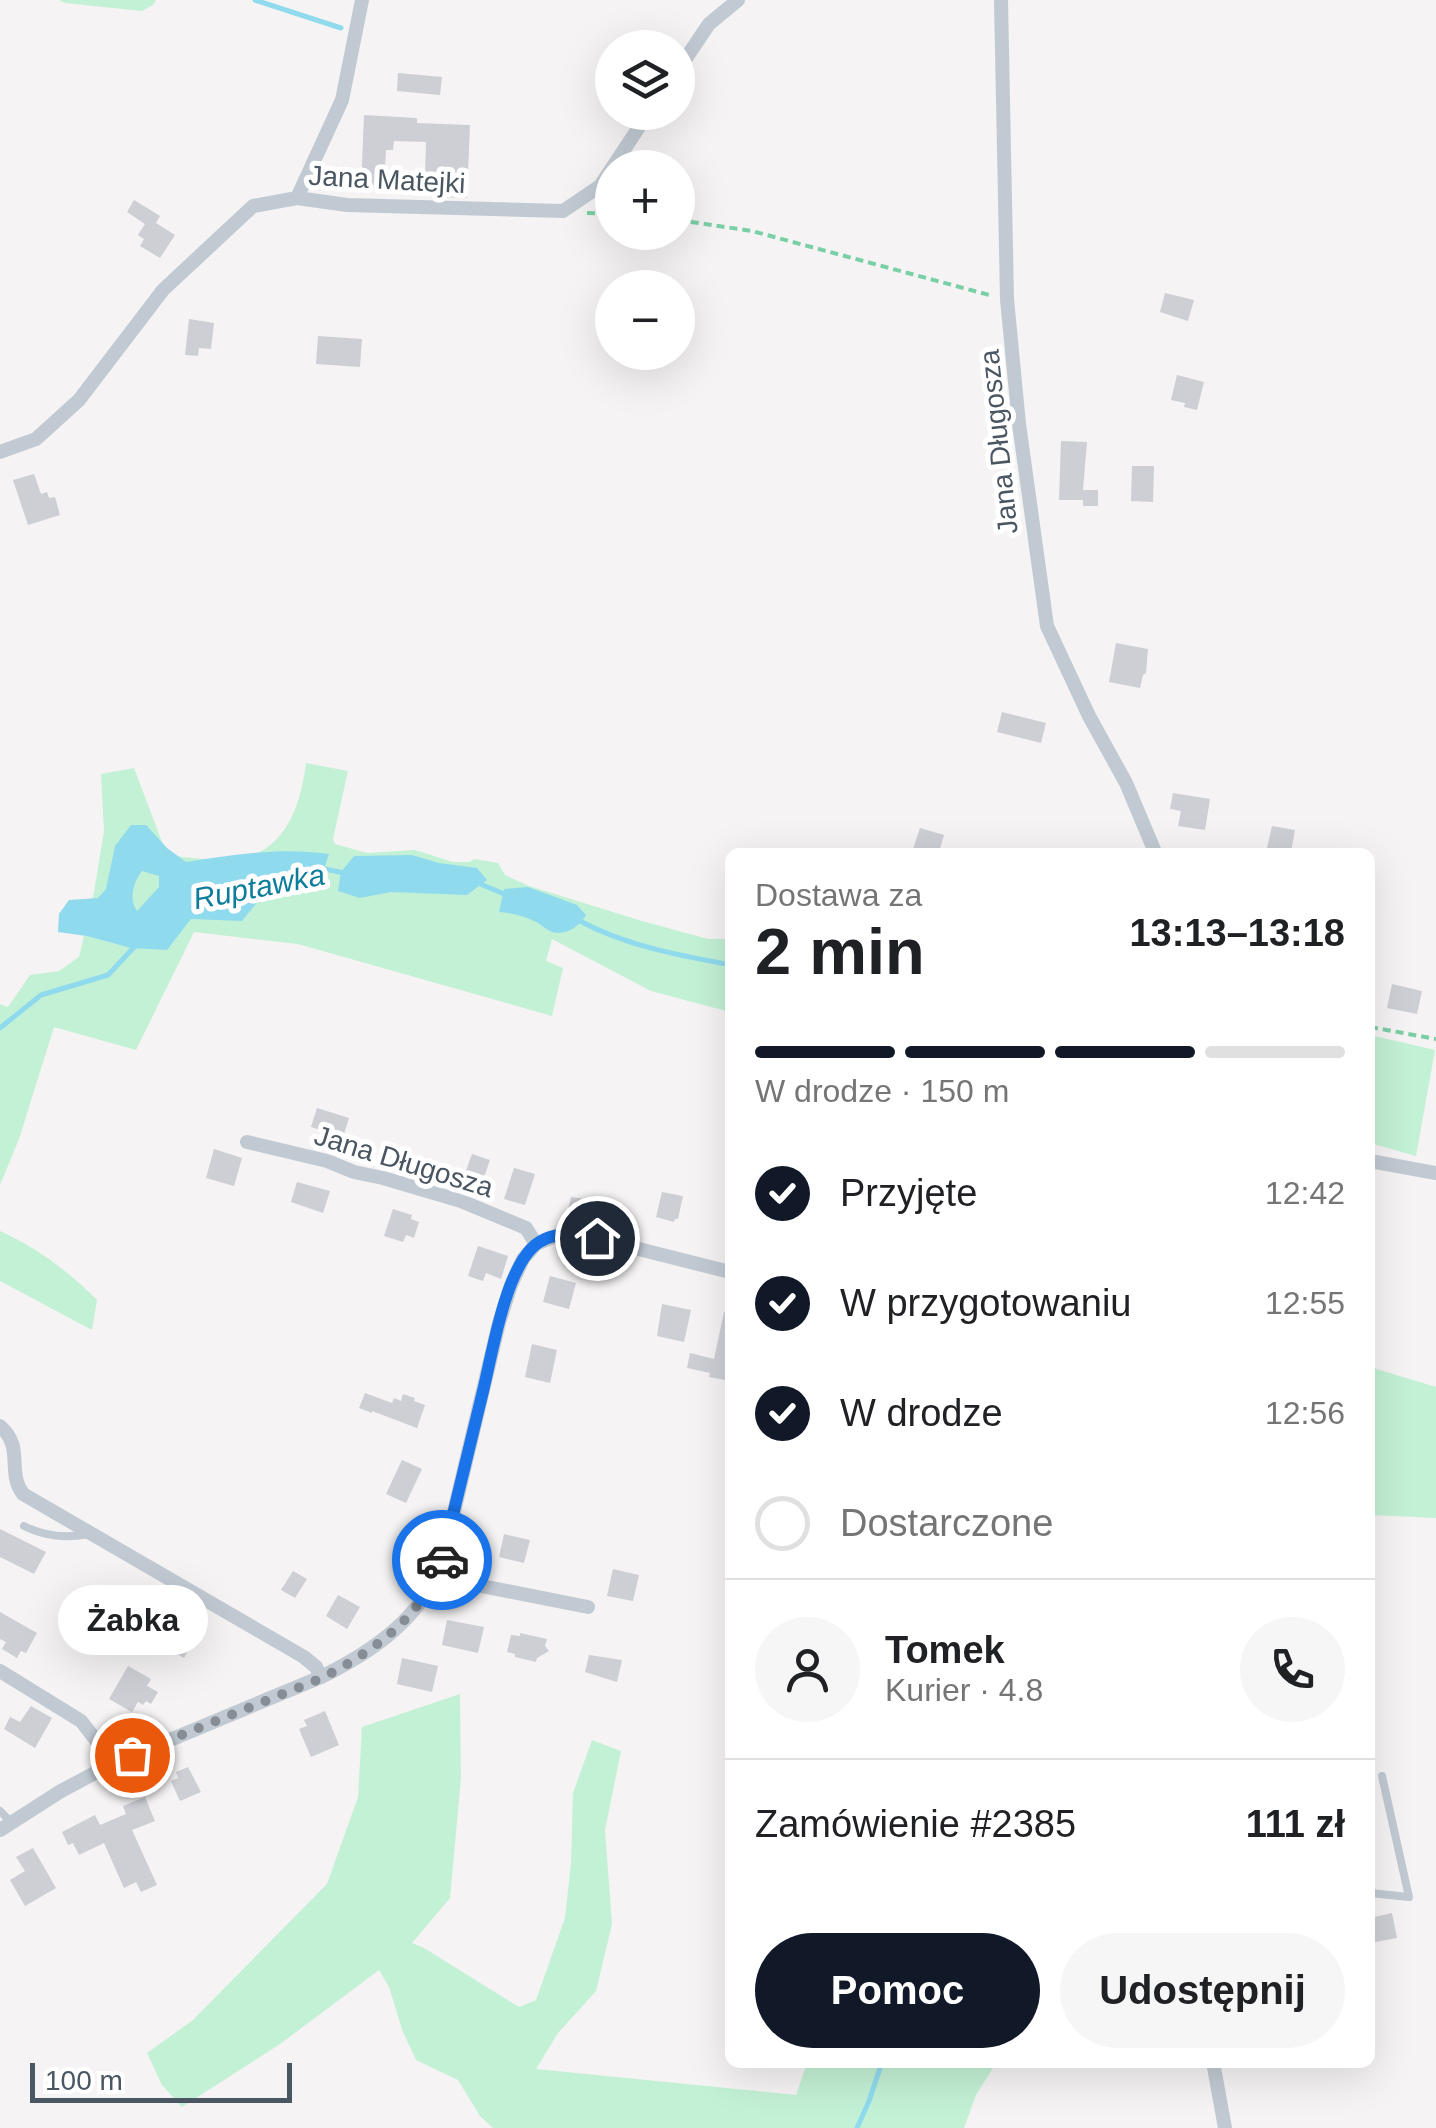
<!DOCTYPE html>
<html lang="pl">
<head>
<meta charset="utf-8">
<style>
  body { margin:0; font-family:Helvetica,sans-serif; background:#f6f6f6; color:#202124; height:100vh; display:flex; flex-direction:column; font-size:38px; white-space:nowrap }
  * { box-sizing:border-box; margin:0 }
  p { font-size:32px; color:#757577 }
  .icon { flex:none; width:55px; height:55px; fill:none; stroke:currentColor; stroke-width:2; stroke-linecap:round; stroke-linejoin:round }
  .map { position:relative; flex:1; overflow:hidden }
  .side { position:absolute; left:725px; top:848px; width:650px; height:1220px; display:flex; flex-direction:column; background:#fff; border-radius:15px; box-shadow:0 10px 40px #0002 }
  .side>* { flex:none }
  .tools { position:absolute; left:595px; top:30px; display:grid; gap:20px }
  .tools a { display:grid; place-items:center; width:100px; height:100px; border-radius:50%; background:#fff; box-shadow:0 10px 40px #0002; font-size:50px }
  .scale { position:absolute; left:30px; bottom:25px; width:262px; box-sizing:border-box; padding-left:10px; border:5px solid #4a5661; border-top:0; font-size:28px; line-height:35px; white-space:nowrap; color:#4a5661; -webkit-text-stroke:8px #fff; paint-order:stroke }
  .pin { position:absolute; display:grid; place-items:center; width:85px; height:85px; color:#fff; margin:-42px; border:5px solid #fff; border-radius:50%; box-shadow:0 2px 10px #0007 }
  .courier { position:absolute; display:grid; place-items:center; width:100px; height:100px; margin:-50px; border:8px solid #1a73e8; border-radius:50%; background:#fff; color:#222; box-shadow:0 2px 12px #0007 }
  .bubble { position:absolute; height:70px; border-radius:35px; background:#fff; box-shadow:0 10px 40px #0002; font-size:32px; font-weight:600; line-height:70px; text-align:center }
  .head em { font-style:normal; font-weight:600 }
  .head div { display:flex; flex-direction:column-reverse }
  .head { display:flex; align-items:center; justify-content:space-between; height:170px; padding:0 30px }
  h1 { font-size:65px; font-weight:600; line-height:75px }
  .bar { display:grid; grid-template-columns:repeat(4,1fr); gap:15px 10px; align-content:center; height:120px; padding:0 30px }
  .bar i { height:12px; border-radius:8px; background:#e0e0e0 }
  .bar .active { background:#111827 }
  .bar p { grid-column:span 4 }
  .line { display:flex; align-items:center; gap:25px; padding:0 30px; border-top:2px solid #e0e0e0 }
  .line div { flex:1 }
  .round { display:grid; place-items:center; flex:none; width:105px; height:105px; border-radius:52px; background:#f6f6f6 }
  ol { padding:0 30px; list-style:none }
  li { display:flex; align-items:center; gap:30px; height:110px }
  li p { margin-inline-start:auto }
  li .icon { padding:10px; border-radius:50%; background:#111827; color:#fff; stroke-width:4 }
  li:last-child { color:#757577 }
  li i { width:55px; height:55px; border:5px solid #e0e0e0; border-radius:50% }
  .primary-button { display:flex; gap:20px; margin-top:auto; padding:20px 30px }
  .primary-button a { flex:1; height:115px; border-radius:60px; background:#111827; color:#fff; font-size:40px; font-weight:600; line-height:115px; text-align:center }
  .primary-button a+a { background:#f6f6f6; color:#202124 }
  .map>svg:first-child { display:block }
  .green { fill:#c3f1d5 }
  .water { fill:#90daee; fill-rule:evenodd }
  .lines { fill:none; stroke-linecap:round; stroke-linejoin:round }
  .stream { stroke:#90daee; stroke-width:5 }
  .building { fill:#cdcfd5 }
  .path { stroke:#7ad0a6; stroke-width:4; stroke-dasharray:8 5; stroke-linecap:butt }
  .service { stroke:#c1cad2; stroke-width:8 }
  .minor { stroke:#c1cad2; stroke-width:14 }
  .done { stroke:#868d94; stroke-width:10; stroke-dasharray:0 18 }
  .route { stroke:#1a73e8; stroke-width:12 }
  .labels { text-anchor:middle; stroke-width:10; stroke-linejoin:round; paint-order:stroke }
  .street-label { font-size:28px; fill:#4a5661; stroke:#fff }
  .water-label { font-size:30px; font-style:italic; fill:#0c7c9b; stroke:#fff }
</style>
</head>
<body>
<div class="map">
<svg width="1436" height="2128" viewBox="0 0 1436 2128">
  <rect width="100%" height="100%" fill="#f5f3f3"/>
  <g class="green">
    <path d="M59 0H156L153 5 142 11 65 3Z"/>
    <path d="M306 763 348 771 333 839 335 844 367 853 415 850 453 862H469L475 859 498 863 505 875 529 886 642 921 708 939H730V1012L651 991 552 939 546 961 563 968 552 1016 298 944 194 932 136 1050 54 1027 19 1139 0 1185V1004L8 1007 30 975 59 971 79 957 94 892 104 831 101 774 134 768 167 855C186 857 205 860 223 860 281 861 300 812 306 763Z"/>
    <path d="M1370 1035 1435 1050 1416 1156 1370 1143Z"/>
    <path d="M0 1231C37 1248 68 1271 97 1300L92 1330 0 1281Z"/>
    <path d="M1370 1367 1436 1387V1518L1370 1515Z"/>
    <path d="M460 1694 461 1778 450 1898 412 1943 424 1948 519 2007 536 2000 565 1918 571 1863 573 1793 592 1740 621 1751 605 1830 612 1924 596 1991 558 2033 536 2069 796 2095 807 2063H996L976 2095 964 2128H493L480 2116 458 2080 416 2060 403 2032 389 1987 379 1970 280 2044 182 2107 162 2085 147 2053 193 2020 327 1884 358 1797 362 1727Z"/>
  </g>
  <g class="water">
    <path d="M131 825H146L167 848 186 862C234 855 280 847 329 854L320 881 259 900 242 921 191 919 167 950 131 948 87 936 58 932 59 914 69 900 98 898 106 889 115 846ZM142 871 159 876V887L137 911C128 899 134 881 142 871Z"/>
    <path d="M412 855 439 863 477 868 487 880 467 895 391 892 360 898 338 891 341 872 354 856Z"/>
    <path d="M528 887 577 905 586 915C580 926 566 936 552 932 547 930 543 926 538 923 527 917 513 913 499 912L504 889Z"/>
  </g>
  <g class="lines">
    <g class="stream">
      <path d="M255 0 341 28"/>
      <path d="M320 870 325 869 344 873"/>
      <path d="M478 883 509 896"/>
      <path d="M580 921C624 945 677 955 726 964L730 963"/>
      <path d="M0 1028 41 995 108 975 137 944"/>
      <path d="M857 2128 869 2101 882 2062"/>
    </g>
  </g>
  <g class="building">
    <path d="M398 73 442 77 440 95 397 91Z"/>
    <path d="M364 115 417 118V123L470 125 467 198 430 197 431 175 425 174 426 142 394 141 393 150H386L384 188H361Z"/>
    <path d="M134 200 160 216 156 223 175 235 160 258 140 246 144 239 138 235 145 224 127 212Z"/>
    <path d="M1165 293 1194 300 1188 321 1160 312Z"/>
    <path d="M189 319 214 323 211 349 199 348 198 356 185 355Z"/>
    <path d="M318 336 362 339 360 367 316 364Z"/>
    <path d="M1177 375 1204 382 1197 410 1184 407 1185 403 1171 400Z"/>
    <path d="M1061 441 1087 442 1083 490H1098V506H1083V500H1059Z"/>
    <path d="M1132 466H1154L1153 502 1131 501Z"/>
    <path d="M34 474 41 494 47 492 49 498 55 497 60 515 28 525 13 480Z"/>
    <path d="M1116 643 1148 649 1146 673 1143 675 1140 688 1109 682Z"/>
    <path d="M1002 712 1046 723 1041 743 997 732Z"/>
    <path d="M1173 793 1210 799 1205 830 1178 826 1181 811 1170 809Z"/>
    <path d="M1272 826 1295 830 1291 852H1266Z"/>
    <path d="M920 828 944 835 939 852H912Z"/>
    <path d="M1392 984 1422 991 1417 1014 1387 1008Z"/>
    <path d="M317 1108 349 1118 343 1137 311 1127Z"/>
    <path d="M214 1149 242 1158 234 1186 206 1178Z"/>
    <path d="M472 1154 490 1160 480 1189 462 1182Z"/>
    <path d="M514 1168 535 1174 525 1205 504 1199Z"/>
    <path d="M297 1182 330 1191 323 1213 291 1202Z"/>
    <path d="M662 1192 683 1196 678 1219H675L674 1222 656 1217Z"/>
    <path d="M571 1197 591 1200 587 1218 567 1215Z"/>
    <path d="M393 1209 412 1215 411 1219 419 1222 414 1238 406 1235 403 1242 384 1236Z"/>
    <path d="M478 1246 508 1256 501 1279 486 1273 483 1281 468 1276Z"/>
    <path d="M550 1276 576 1283 569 1309 543 1302Z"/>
    <path d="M662 1304 691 1310 684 1342 657 1336Z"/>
    <path d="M724 1312 730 1313V1381L709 1377 710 1373 687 1368 690 1353 714 1359Z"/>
    <path d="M532 1344 557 1350 550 1383 525 1377Z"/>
    <path d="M365 1393 392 1403 394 1398 401 1401 403 1394 415 1398 414 1401 425 1405 417 1428 372 1411V1413L359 1408Z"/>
    <path d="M402 1460 422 1469 406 1503 386 1494Z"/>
    <path d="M0 1529 46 1552 34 1574 0 1557Z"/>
    <path d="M504 1534 530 1540 524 1563 499 1557Z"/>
    <path d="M613 1569 639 1575 633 1601 607 1596Z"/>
    <path d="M293 1571 307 1579 295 1598 281 1590Z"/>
    <path d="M338 1595 360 1607 347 1629 326 1616Z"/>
    <path d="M0 1612 37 1633 26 1653 21 1651 17 1658 2 1649 6 1642 0 1639Z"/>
    <path d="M173 1612 194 1624 191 1629 198 1632 184 1658 156 1642Z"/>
    <path d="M447 1620 484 1627 478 1653 442 1645Z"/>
    <path d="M520 1633 547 1639 545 1646 549 1651 537 1658 536 1662 515 1657V1654L507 1652 511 1635 520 1636Z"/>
    <path d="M589 1655 622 1660 617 1682 585 1672Z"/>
    <path d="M402 1658 438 1666 432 1692 397 1684Z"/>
    <path d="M128 1666 151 1679 147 1686 158 1692 151 1704 146 1701 143 1705 138 1702 132 1712 109 1699Z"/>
    <path d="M31 1706 52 1718 35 1748 4 1729 10 1717 20 1722Z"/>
    <path d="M325 1711 339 1745 311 1757 299 1729 307 1726 304 1720Z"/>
    <path d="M188 1767 201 1792 180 1801 171 1781 178 1778 176 1772Z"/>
    <path d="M145 1797 155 1821 132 1830 157 1885 141 1892 136 1882 124 1888 104 1843 79 1855 73 1843 68 1845 62 1832 95 1815 100 1825 126 1814 123 1806Z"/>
    <path d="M33 1848 56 1888 25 1906 10 1880 25 1871 16 1857Z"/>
    <path d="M1392 1913 1397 1938 1370 1943V1918Z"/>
  </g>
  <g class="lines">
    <g class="path">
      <path d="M587 213 612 214"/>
      <path d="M678 220 752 231 993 296"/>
      <path d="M1370 1027 1436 1039"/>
    </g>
    <g class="service">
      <path d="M24 1526C46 1537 66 1538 90 1534"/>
      <path d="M0 1811 11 1822"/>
      <path d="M1370 1893 1409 1897 1382 1776"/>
    </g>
    <g class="minor">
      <path d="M1001 0 1007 299 1019 424 1047 626 1089 716 1126 783 1155 852"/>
      <path d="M678 70 709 24 738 0"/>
      <path d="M297 198 342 100 362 0"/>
      <path d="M0 452 36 439 79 400 163 290 253 206 297 198 347 205 563 211 600 186 649 112"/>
      <path d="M247 1142 327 1161 354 1172 383 1178 461 1201 526 1228 536 1244"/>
      <path d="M1370 1161 1436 1173"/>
      <path d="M0 1426C25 1448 6 1471 23 1494L304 1657 316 1667 321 1677"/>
      <path d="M436 1577 588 1607"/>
      <path d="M0 1671 81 1721 99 1744 110 1765"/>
      <path d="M0 1830 61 1791 110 1765 321 1677C372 1652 422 1618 442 1562L499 1323 511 1285 523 1259 536 1244 558 1235H583L730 1272"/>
      <path d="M1213 2062 1225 2128"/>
    </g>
  </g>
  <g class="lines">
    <path class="done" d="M132 1755 322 1678C372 1652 423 1617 442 1560"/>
    <path class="route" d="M442 1560C456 1502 470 1444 484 1387 493 1349 505 1275 532 1248 550 1230 574 1234 597 1238"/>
  </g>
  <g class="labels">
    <g class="street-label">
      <text transform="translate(387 179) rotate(3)" y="10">Jana Matejki</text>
      <text transform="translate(998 442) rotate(-96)" y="10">Jana Długosza</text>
      <text transform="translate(404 1161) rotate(17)" y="10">Jana Długosza</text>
    </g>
    <g class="water-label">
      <text transform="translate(259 887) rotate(-11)" y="10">Ruptawka</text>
    </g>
  </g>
</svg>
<div class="tools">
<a><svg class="icon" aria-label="layers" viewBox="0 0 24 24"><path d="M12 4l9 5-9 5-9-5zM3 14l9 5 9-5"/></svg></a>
<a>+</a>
<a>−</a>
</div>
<div class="scale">100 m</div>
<div class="pin" style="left:132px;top:1755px;background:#ea580c"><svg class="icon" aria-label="bag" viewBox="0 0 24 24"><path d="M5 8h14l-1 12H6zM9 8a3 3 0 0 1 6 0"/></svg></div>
<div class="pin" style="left:597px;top:1238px;background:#1f2937"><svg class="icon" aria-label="home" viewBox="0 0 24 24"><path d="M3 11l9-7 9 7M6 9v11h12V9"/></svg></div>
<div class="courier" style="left:442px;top:1560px"><svg class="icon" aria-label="car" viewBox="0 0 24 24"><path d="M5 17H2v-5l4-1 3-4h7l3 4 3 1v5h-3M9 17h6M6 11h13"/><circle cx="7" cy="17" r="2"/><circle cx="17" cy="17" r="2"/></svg></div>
<div class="bubble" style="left:58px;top:1585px;width:150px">Żabka</div>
<section class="side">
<div class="head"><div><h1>2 min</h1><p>Dostawa za</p></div><em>13:13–13:18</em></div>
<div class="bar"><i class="active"></i><i class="active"></i><i class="active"></i><i></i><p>W drodze · 150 m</p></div>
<ol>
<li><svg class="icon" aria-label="check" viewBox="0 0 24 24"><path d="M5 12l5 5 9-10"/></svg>Przyjęte<p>12:42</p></li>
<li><svg class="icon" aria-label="check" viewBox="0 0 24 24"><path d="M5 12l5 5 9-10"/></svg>W przygotowaniu<p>12:55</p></li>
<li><svg class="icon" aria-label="check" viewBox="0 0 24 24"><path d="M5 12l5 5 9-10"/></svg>W drodze<p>12:56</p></li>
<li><i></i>Dostarczone</li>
</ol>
<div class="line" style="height:180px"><a class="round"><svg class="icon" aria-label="person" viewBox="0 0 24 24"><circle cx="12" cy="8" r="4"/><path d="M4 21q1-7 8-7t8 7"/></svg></a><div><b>Tomek</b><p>Kurier · 4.8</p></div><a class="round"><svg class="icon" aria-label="phone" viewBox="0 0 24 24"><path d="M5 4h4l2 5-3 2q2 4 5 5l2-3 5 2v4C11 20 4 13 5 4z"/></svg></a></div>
<div class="line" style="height:130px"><div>Zamówienie #2385</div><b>111 zł</b></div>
<div class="primary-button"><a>Pomoc</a><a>Udostępnij</a></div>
</section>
</div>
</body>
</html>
